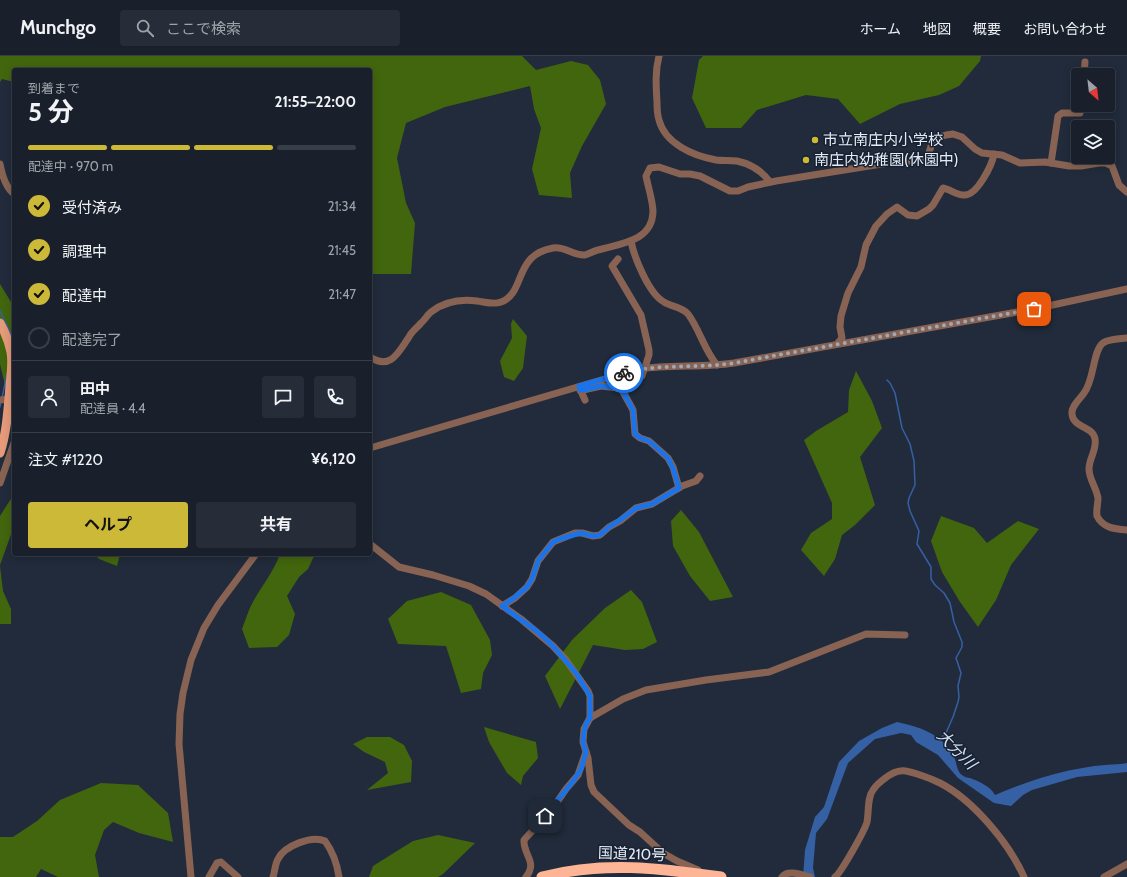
<!DOCTYPE html>
<html lang="ja">
<head>
<meta charset="utf-8">
<style>
  body { margin:0; font-family:Cabin,"Noto Sans JP",sans-serif; background:#262d38; color:#f1f3f6; height:100vh; display:flex; flex-direction:column; font-size:15px; white-space:nowrap }
  * { box-sizing:border-box; margin:0 }
  p { font-size:13px; color:#9fa3a9 }
  .icon { flex:none; width:22px; height:22px; fill:none; stroke:currentColor; stroke-width:2; stroke-linecap:round; stroke-linejoin:round }
  .map { position:relative; flex:1; overflow:hidden }
  .details { position:absolute; left:12px; top:12px; width:360px; height:488px; display:flex; flex-direction:column; background:#19202c; border-radius:4px; box-shadow:0 2px 10px #0003,0 0 0 1px #373e48 }
  .details>* { flex:none }
  .needle { width:26px; rotate:152deg }
  .buttons { position:absolute; left:1071px; top:12px; display:grid; gap:8px }
  .buttons a { display:grid; place-items:center; width:44px; height:44px; border-radius:4px; background:#19202c; box-shadow:0 2px 10px #0003,0 0 0 1px #373e48; font-size:20px }
  .pin { position:absolute; display:grid; place-items:center; width:34px; height:34px; color:#fff; margin:-17px; border-radius:8px; box-shadow:0 2px 6px #0006 }
  .courier { position:absolute; display:grid; place-items:center; width:40px; height:40px; margin:-20px; border:3px solid #1a73e8; border-radius:50%; background:#fff; color:#222; box-shadow:0 1px 5px #0007 }
  .summary em { font-style:normal; font-weight:700 }
  .summary div { display:flex; flex-direction:column-reverse }
  .summary { display:flex; align-items:center; justify-content:space-between; height:68px; padding:0 16px }
  h1 { font-size:26px; font-weight:700; line-height:30px }
  .bar { display:grid; grid-template-columns:repeat(4,1fr); gap:6px 4px; align-content:center; height:48px; padding:0 16px }
  .bar i { height:5px; border-radius:3px; background:#373e48 }
  .bar .on { background:#cdb938 }
  .bar p { grid-column:span 4 }
  .line { display:flex; align-items:center; gap:10px; padding:0 16px; border-top:1px solid #373e48 }
  .line div { flex:1 }
  .round { display:grid; place-items:center; flex:none; width:42px; height:42px; border-radius:4px; background:#262d38 }
  ol { padding:0 16px; list-style:none }
  li { display:flex; align-items:center; gap:12px; height:44px }
  li p { margin-inline-start:auto }
  li .icon { padding:4px; border-radius:50%; background:#cdb938; color:#111; stroke-width:4 }
  li:last-child { color:#9fa3a9 }
  li i { width:22px; height:22px; border:2px solid #373e48; border-radius:50% }
  .primary-button { display:flex; gap:8px; margin-top:auto; padding:8px 16px }
  .primary-button a { flex:1; height:46px; border-radius:4px; background:#cdb938; color:#111; font-size:16px; font-weight:700; line-height:46px; text-align:center }
  .primary-button a+a { background:#262d38; color:#f1f3f6 }
  header { display:flex; align-items:center; gap:24px; box-sizing:border-box; height:56px; padding:0 20px; background:#19202c; border-bottom:1px solid #373e48 }
  header strong { font-size:19px }
  nav { display:flex; gap:22px; margin-inline-start:auto; font-size:14px }
  .search { width:280px; height:36px; background:#262d38; display:flex; align-items:center; gap:10px; box-sizing:border-box; padding:0 14px; border-radius:4px; color:#9fa3a9; font-size:15px }
  .map>svg:first-child { display:block }
  .forest { fill:#42660d }
  .water { fill:#3560a4 }
  .lines { fill:none; stroke-linecap:round; stroke-linejoin:round }
  .stream { stroke:#3560a4; stroke-width:1.5 }
  .minor { stroke:#886353; stroke-width:7 }
  .major { stroke:#e59a79; stroke-width:9 }
  .highway { stroke:#feb596; stroke-width:11 }
  .done { stroke:#a0a8b5; stroke-width:4; stroke-dasharray:0 7.2 }
  .route { stroke:#1a73e8; stroke-width:5 }
  .poi-dot { fill:#cdb938; stroke:#172131; stroke-width:1.5 }
  .labels { text-anchor:middle; stroke-width:3; stroke-linejoin:round; paint-order:stroke }
  .poi-label { font-size:15px; fill:#e4ebf6; stroke:#172131; text-anchor:start }
  .street-label { font-size:15px; fill:#e4ebf6; stroke:#172131 }
  .water-label { font-size:16px; font-style:italic; fill:#d3dff3; stroke:#172131 }
</style>
</head>
<body>
<header>
<strong>Munchgo</strong>
<div class="search"><svg class="icon" aria-label="search" viewBox="0 0 24 24"><circle cx="10" cy="10" r="6"/><path d="M15 15l6 6"/></svg>ここで検索</div>
<nav><a>ホーム</a><a>地図</a><a>概要</a><a>お問い合わせ</a></nav>
</header>
<div class="map">
<svg width="1127" height="821" viewBox="0 0 1127 821">
  <rect width="100%" height="100%" fill="#212b3b"/>
  <g class="forest">
    <path d="M0 0H522L536 14 571 5 588 9 600 24 606 48 582 90 570 117 572 142 539 139 532 113 541 72 534 53 530 30 445 51 406 67 397 102 406 147 415 167 411 218H370V14H14V26L2 23 0 26Z"/>
    <path d="M703 0H981L980 5 959 30 939 39 900 48 860 68 838 43 806 39 757 54 741 72H706L692 42 699 4Z"/>
    <path d="M0 228 14 251V368L0 308Z"/>
    <path d="M513 263 527 280 523 312 514 325 504 321 500 305 512 282 511 268Z"/>
    <path d="M856 315 872 345 882 372 860 401 875 449 855 469 842 479 835 503 824 520 801 494 811 477 832 463V447L804 384 816 375 848 356 849 334Z"/>
    <path d="M14 438V470L0 509V460Z"/>
    <path d="M681 454 699 476 733 541 710 545 690 520 673 490 671 465Z"/>
    <path d="M941 460 974 472 987 487 1018 465 1039 473 1011 509 996 544 978 571 960 546 942 516 931 485Z"/>
    <path d="M95 498H120L117 510 99 503Z"/>
    <path d="M280 498H315L308 513 299 521 287 540 295 558 289 579 277 591 249 592 242 573C246 563 249 552 254 544 263 528 274 515 280 498Z"/>
    <path d="M0 510 3 535 11 553V568H0Z"/>
    <path d="M631 534 642 546 657 586 643 593 625 594 593 589 560 653 545 620 572 584 605 552Z"/>
    <path d="M441 536 471 549 490 584 492 599 483 617 481 633 461 637 446 590 398 588 388 563 407 545Z"/>
    <path d="M484 671 536 686 538 702 523 720 521 729 507 717 489 686Z"/>
    <path d="M367 681H390L404 689 412 705 411 726 367 734 388 717 385 706 364 696 353 688Z"/>
    <path d="M101 727 138 729 168 757 173 786 139 777 113 766 104 774 95 799 99 821H58L41 813 36 821H0V781H13L37 765 60 744Z"/>
    <path d="M438 779 475 787 443 818 438 821H369L373 810 413 785Z"/>
  </g>
  <path class="water" d="M897 666C920 671 940 677 953 699 957 705 956 715 962 719 964 721 968 722 970 722 980 726 990 730 995 739 1034 722 1078 709 1121 708L1127 707V716L1077 721 1032 734 1023 739 1011 750 994 747 958 722 938 699 916 686 911 679 901 677 875 683 848 707 827 763 816 777 813 812 815 821H803L805 794 815 761 824 751 839 706 859 685 882 672Z"/>
  <g class="lines">
    <g class="stream">
      <path d="M0 255 14 285"/>
      <path d="M887 324 890 327 895 337 902 372 910 388 914 405 915 429 909 442 908 447 910 455 919 475 917 488 931 511V523L935 529 944 537 950 547 954 566 962 586V591L956 602 961 617 958 630 959 641 958 646 953 661 946 677 938 685"/>
      <path d="M2 342 7 318"/>
      <path d="M0 351 1 345"/>
    </g>
    <g class="minor">
      <path d="M659 0C655 15 656 30 657 46 657 51 657 58 659 64 665 88 694 100 716 104 723 105 730 104 737 105 751 108 762 115 770 126"/>
      <path d="M1084 19 1085 6"/>
      <path d="M1051 107 1058 60 1062 57H1080L1081 49"/>
      <path d="M0 108C2 119 5 131 14 138"/>
      <path d="M631 185C634 201 649 238 664 246 672 251 682 251 688 258 700 274 704 294 717 309"/>
      <path d="M618 203 612 210 641 259 649 294V299L642 320 629 325 621 333"/>
      <path d="M1127 282C1120 283 1109 283 1103 287 1093 294 1094 325 1084 337 1080 343 1071 350 1072 358 1073 372 1093 370 1095 383 1097 394 1089 402 1089 413 1089 423 1096 431 1098 442 1098 448 1096 454 1097 460 1103 472 1114 473 1127 474"/>
      <path d="M837 288 842 282 840 271 841 260 848 237 861 211 866 189 876 170 887 158 897 151 908 159 917 160 929 153 933 149 943 132C950 133 956 139 964 139 977 140 992 109 994 98"/>
      <path d="M370 301C391 315 399 295 409 281 412 275 417 272 421 267 425 264 427 259 431 256 444 246 461 243 477 245 485 246 494 249 501 246 526 237 513 199 553 192 565 190 574 200 585 199 591 197 596 194 602 193 624 187 652 184 653 156 653 145 648 131 646 120L650 112 659 111 680 118H690L700 120 730 135H738L748 131 776 125 894 106 923 104 928 100 932 87 937 82 946 79 953 78 962 81 975 93 982 97 1002 99 1020 107 1045 106 1069 110H1081L1099 107H1106L1112 110 1119 129 1127 136"/>
      <path d="M579 331 585 344"/>
      <path d="M580 334H583L601 330 618 332 622 334 633 354 635 378 640 382 649 385 668 402 673 411 679 432"/>
      <path d="M0 344 9 343"/>
      <path d="M370 392 639 313C671 308 702 312 734 307L1034 253 1127 233"/>
      <path d="M0 427 14 387"/>
      <path d="M370 488 399 511 433 519 469 530 486 538 521 563 553 590 566 604 588 635 590 640V662"/>
      <path d="M502 550 515 542 527 531 532 523 538 505 553 486 575 477H582L593 480 600 479 609 471 620 465 636 452 652 448 682 430 696 425 700 420"/>
      <path d="M698 814 677 805 663 797 640 776 629 769 594 736 591 729 588 702 583 686 584 673 590 662 623 643 646 634 706 624 769 616 866 578 905 579"/>
      <path d="M191 821 179 688 180 658 183 637 191 604 204 572 218 549 256 498"/>
      <path d="M209 821 217 807 221 806 238 821"/>
      <path d="M273 821C275 815 275 808 278 803 284 790 312 779 325 785 333 796 337 807 339 821"/>
      <path d="M526 821C538 806 523 799 524 784L553 752 566 733 578 719 586 696"/>
      <path d="M782 821C788 813 802 819 810 821"/>
      <path d="M835 821C841 817 865 774 867 766 869 756 867 742 873 734 876 729 880 726 884 723 899 711 906 714 923 720 929 722 934 724 940 727 973 744 1009 787 1024 821"/>
      <path d="M1104 821 1127 808"/>
    </g>
    <path class="major" d="M0 267C5 276 9 286 11 296 13 307 11 319 10 330 8 353 7 375 0 397"/>
    <path class="highway" d="M542 821C603 805 660 812 721 821"/>
  </g>
  <g class="lines">
    <path class="done" d="M624 317C660 307 697 313 734 307L1034 253"/>
    <path class="route" d="M545 760 574 724 581 713 586 696 583 686 584 676 586 668 590 662V640L576 617 553 590 538 576 502 550 514 542 527 531 532 523 538 505 553 486 560 483 580 477 593 480 600 479 609 471 620 464 636 452 652 448 679 432 673 412 668 402 649 385 640 382 635 378 633 354 622 334 618 332 601 330 583 334H580L579 330 624 317"/>
  </g>
  <g class="poi-dot">
    <circle cx="815" cy="84" r="4"/>
    <circle cx="806" cy="104" r="4"/>
  </g>
  <g class="labels">
    <g class="poi-label">
      <text x="823" y="89">市立南庄内小学校</text>
      <text x="814" y="109">南庄内幼稚園(休園中)</text>
    </g>
    <g class="street-label">
      <text transform="translate(632 798) rotate(2)" y="5">国道210号</text>
    </g>
    <g class="water-label">
      <text transform="translate(957 693) rotate(45)" y="6">大分川</text>
    </g>
  </g>
</svg>
<div class="buttons">
<a><svg class="needle" viewBox="-14 -14 28 28"><path d="M0-13l5 13h-10z" fill="#e53935"/><path d="M0 13l5-13h-10z" fill="#9fa3a9"/></svg></a>
<a><svg class="icon" aria-label="layers" viewBox="0 0 24 24"><path d="M12 4l9 5-9 5-9-5zM3 14l9 5 9-5"/></svg></a>
</div>
<div class="pin" style="left:1034px;top:253px;background:#ea580c"><svg class="icon" aria-label="bag" viewBox="0 0 24 24"><path d="M5 8h14l-1 12H6zM9 8a3 3 0 0 1 6 0"/></svg></div>
<div class="pin" style="left:545px;top:760px;background:#1f2937"><svg class="icon" aria-label="home" viewBox="0 0 24 24"><path d="M3 11l9-7 9 7M6 9v11h12V9"/></svg></div>
<div class="courier" style="left:624px;top:317px"><svg class="icon" aria-label="bike" viewBox="0 0 24 24"><circle cx="6" cy="16" r="4"/><circle cx="18" cy="16" r="4"/><path d="M6 16l4-8h5l3 8M10 8l3 8H6M13 5h3"/></svg></div>
<section class="details">
<div class="summary"><div><h1>5 分</h1><p>到着まで</p></div><em>21:55–22:00</em></div>
<div class="bar"><i class="on"></i><i class="on"></i><i class="on"></i><i></i><p>配達中 · 970 m</p></div>
<ol>
<li><svg class="icon" aria-label="check" viewBox="0 0 24 24"><path d="M5 12l5 5 9-10"/></svg>受付済み<p>21:34</p></li>
<li><svg class="icon" aria-label="check" viewBox="0 0 24 24"><path d="M5 12l5 5 9-10"/></svg>調理中<p>21:45</p></li>
<li><svg class="icon" aria-label="check" viewBox="0 0 24 24"><path d="M5 12l5 5 9-10"/></svg>配達中<p>21:47</p></li>
<li><i></i>配達完了</li>
</ol>
<div class="line" style="height:72px"><a class="round"><svg class="icon" aria-label="person" viewBox="0 0 24 24"><circle cx="12" cy="8" r="4"/><path d="M4 21q1-7 8-7t8 7"/></svg></a><div><b>田中</b><p>配達員 · 4.4</p></div><a class="round"><svg class="icon" aria-label="chat" viewBox="0 0 24 24"><path d="M4 5h16v11H9l-5 4z"/></svg></a><a class="round"><svg class="icon" aria-label="phone" viewBox="0 0 24 24"><path d="M5 4h4l2 5-3 2q2 4 5 5l2-3 5 2v4C11 20 4 13 5 4z"/></svg></a></div>
<div class="line" style="height:52px"><div>注文 #1220</div><b>¥6,120</b></div>
<div class="primary-button"><a>ヘルプ</a><a>共有</a></div>
</section>
</div>
</body>
</html>
